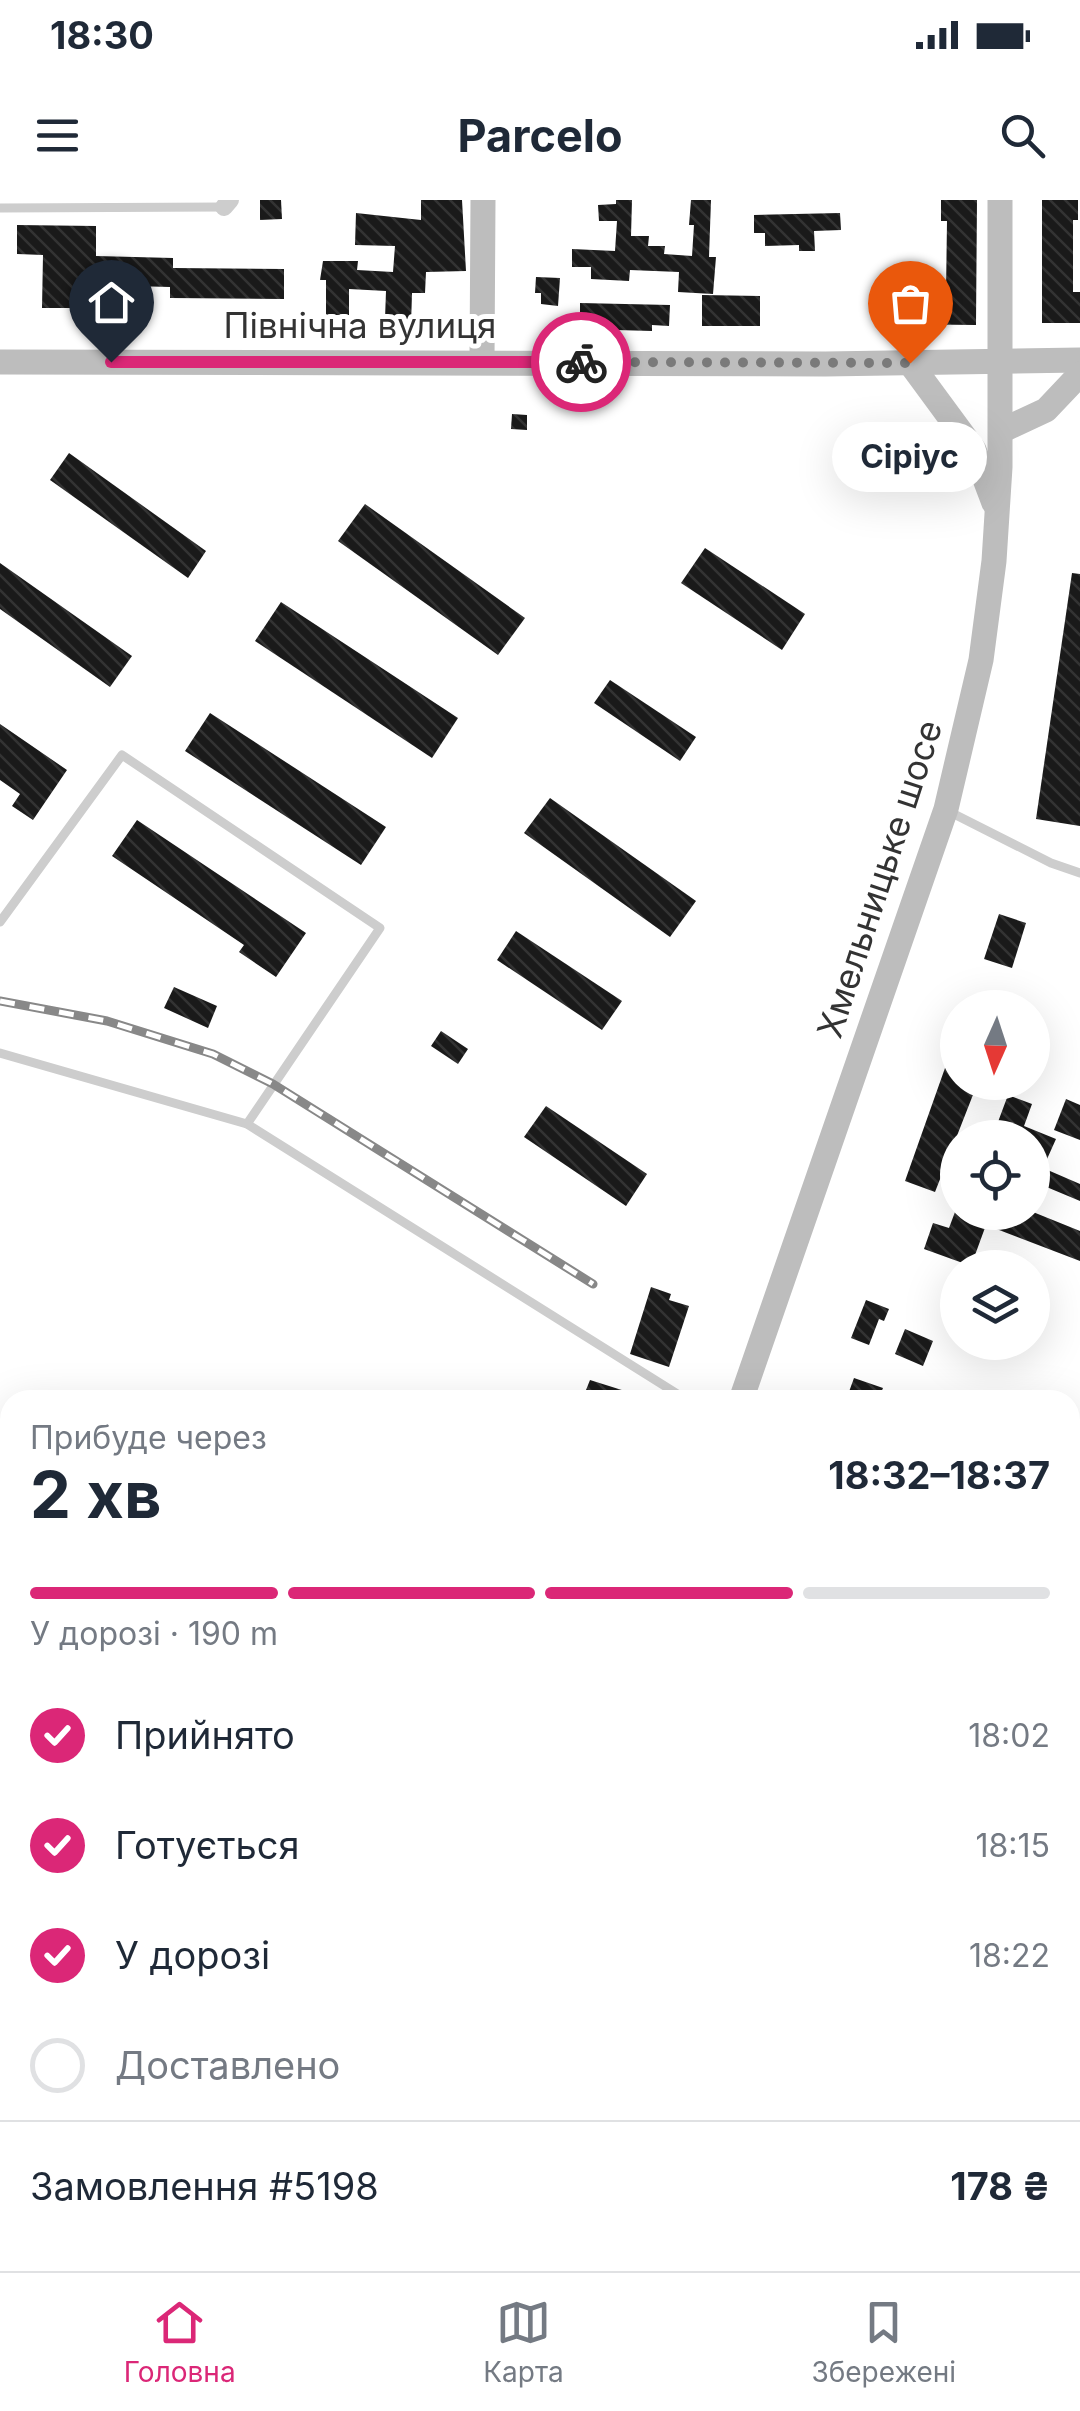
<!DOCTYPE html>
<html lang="uk">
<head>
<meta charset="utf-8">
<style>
  body { margin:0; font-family:Inter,sans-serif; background:#f6f6f7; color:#1f2937; height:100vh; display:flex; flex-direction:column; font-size:38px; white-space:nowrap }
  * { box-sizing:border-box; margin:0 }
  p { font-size:32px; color:#747a83 }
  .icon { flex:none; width:55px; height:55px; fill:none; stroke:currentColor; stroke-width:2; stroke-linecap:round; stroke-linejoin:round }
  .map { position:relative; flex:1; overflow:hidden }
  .sheet { position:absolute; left:0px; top:1190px; width:1080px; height:882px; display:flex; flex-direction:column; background:#fff; border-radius:30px 30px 0 0; box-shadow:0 10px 40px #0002 }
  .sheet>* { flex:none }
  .needle { width:65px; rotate:183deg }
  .controls { position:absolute; left:940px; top:790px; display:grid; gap:20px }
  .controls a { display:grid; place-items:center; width:110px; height:110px; border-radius:50%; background:#fff; box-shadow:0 10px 40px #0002; font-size:50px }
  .pin { position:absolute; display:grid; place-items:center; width:85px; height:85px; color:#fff; margin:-102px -42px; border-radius:50% 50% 50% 0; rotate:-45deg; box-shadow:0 0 10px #0007 }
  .pin .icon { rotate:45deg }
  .courier { position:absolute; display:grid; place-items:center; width:100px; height:100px; margin:-50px; border:8px solid #db2777; border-radius:50%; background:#fff; color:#222; box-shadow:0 2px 12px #0007 }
  .bubble { position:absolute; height:70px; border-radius:35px; background:#fff; box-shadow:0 10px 40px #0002; font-size:32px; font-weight:700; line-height:70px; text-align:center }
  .overview em { font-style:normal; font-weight:700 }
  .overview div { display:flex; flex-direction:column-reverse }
  .overview { display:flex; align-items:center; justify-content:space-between; height:170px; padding:0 30px }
  h1 { font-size:65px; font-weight:700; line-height:75px }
  .bar { display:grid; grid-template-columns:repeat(4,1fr); gap:15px 10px; align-content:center; height:120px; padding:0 30px }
  .bar i { height:12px; border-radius:8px; background:#e0e1e3 }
  .bar .current { background:#db2777 }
  .bar p { grid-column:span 4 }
  .line { display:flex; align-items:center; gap:25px; padding:0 30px; border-top:2px solid #e0e1e3 }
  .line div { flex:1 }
  ol { padding:0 30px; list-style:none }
  li { display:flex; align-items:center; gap:30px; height:110px }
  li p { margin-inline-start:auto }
  li .icon { padding:10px; border-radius:50%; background:#db2777; color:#fff; stroke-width:4 }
  li:last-child { color:#747a83 }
  li i { width:55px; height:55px; border:5px solid #e0e1e3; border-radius:50% }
  .status { display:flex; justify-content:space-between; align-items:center; height:70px; padding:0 50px; background:#fff; direction:ltr }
  .status svg { height:28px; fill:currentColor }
  header { display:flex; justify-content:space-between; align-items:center; height:130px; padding:0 30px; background:#fff; font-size:45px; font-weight:700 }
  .menu { display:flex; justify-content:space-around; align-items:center; height:140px; border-top:2px solid #e0e1e3; background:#fff; font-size:28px; color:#747a83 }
  .menu a { display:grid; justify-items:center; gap:5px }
  .menu .current { color:#db2777 }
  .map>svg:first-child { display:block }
  .building { fill:url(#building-back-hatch) }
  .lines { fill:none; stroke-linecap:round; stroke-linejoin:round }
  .lane { stroke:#cdcdcd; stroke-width:9 }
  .street { stroke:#cdcdcd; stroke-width:18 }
  .secondary { stroke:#bdbdbd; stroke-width:25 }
  .rail-casing { stroke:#888; stroke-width:9 }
  .rail { stroke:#fff; stroke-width:5; stroke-dasharray:15; stroke-linecap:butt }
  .done { stroke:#7a7a7a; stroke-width:10; stroke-dasharray:0 18 }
  .route { stroke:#db2777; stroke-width:12 }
  .labels { text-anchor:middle; stroke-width:10; stroke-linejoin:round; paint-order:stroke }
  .street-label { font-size:35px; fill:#333; stroke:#fff }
</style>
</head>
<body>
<div class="status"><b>18:30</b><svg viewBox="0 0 49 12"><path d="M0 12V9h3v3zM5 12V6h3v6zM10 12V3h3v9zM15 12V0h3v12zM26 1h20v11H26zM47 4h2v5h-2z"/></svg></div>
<header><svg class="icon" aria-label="menu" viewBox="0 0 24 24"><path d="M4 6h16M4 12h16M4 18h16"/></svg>Parcelo<svg class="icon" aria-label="search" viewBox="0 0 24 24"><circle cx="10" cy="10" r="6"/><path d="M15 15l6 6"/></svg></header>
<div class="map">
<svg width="1080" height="2071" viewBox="0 0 1080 2071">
  <defs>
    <pattern id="building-back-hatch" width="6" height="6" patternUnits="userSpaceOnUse" patternTransform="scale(2.5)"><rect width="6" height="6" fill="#1a1a1a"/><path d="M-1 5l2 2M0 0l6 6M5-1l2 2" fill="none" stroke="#333"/></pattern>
  </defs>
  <rect width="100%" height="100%" fill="#fff"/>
  <g class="building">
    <path d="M260 0H281L282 19 260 20Z"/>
    <path d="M421 0H462L466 71 426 72 425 93H412L411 126 396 125V119H385L386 91 349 89V115H326V80H320L323 61H358L357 70 393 72 395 46 355 45 356 13 421 20Z"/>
    <path d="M616 0H632L631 36H649L648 46H665L664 54 692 56 694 25H689L691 0H711L709 57H716L713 94 678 92 679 72 630 70 629 81 591 79V67H572V49L615 51 617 21H599L598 5 616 4Z"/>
    <path d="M941 0H977L976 125 886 124V83H907V92L946 93 947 21H941Z"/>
    <path d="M1042 0H1078V20H1073V92H1080V123H1042Z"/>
    <path d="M840 13 841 30 814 31 815 51H799V45L765 46V33H754V15Z"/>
    <path d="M17 25 96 26V56L173 58V68L284 69V99L170 98V87L94 85V108H42L43 55 17 54Z"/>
    <path d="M536 77 560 78 558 106 541 104V93H535Z"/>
    <path d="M702 95 760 96V126H702Z"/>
    <path d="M580 103 670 105 669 126 652 125V131L580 129Z"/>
    <path d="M512 214 527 215V230L511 229Z"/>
    <path d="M69 253 206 351 188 378 50 280Z"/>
    <path d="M365 304 525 418 498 455 338 341Z"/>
    <path d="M705 348 805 414 782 450 681 383Z"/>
    <path d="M0 363 132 456 110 487 0 409Z"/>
    <path d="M1072 373 1080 374V626L1036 619Z"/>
    <path d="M281 402 458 518 432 558 255 441Z"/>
    <path d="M610 480 696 537 680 561 594 503Z"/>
    <path d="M210 513 386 627 361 665 185 551Z"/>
    <path d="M0 524 67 570 33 620 12 606 20 594 0 580Z"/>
    <path d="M550 598 696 701 670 737 524 633Z"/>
    <path d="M137 620 306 733 276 777 239 752 244 745 112 656Z"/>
    <path d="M999 714 1026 723 1012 768 984 759Z"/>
    <path d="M516 731 622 801 602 830 497 760Z"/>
    <path d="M174 787 217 806 208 828 164 808Z"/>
    <path d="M441 831 468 849 458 864 431 846Z"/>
    <path d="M945 868 958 872V882H978L935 992 905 981Z"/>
    <path d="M1008 895 1032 904 1024 926 1056 939 1043 968 1080 984V1001L1037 983 1032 993V938H992Z"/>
    <path d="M1066 899 1080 905V940L1054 930Z"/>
    <path d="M546 906 647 974 626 1006 524 937Z"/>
    <path d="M955 1012H1033L1080 1031V1061L986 1025 971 1066 924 1049 933 1023 949 1028Z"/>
    <path d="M651 1087 671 1094 669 1100 689 1106 669 1167 630 1154Z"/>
    <path d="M866 1100 889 1109 884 1121 879 1119 869 1145 851 1138Z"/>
    <path d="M905 1129 933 1141 923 1166 895 1154Z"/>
    <path d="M854 1178 883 1188 878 1200H846Z"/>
    <path d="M590 1180 644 1197V1200H582Z"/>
  </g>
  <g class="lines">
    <g class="lane">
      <path d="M0 8 224 7"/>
      <path d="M948 611 1051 663 1080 673"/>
      <path d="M0 722 122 555 380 728 247 924"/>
      <path d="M0 853 247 924 687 1200"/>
    </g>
    <path class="street" d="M224 7 230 0"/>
    <g class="secondary">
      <path d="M482 161 483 0"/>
      <path d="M0 162 825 164 1080 160"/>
      <path d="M910 163 974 250 994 303"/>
      <path d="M1001 231 1046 210 1080 174"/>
      <path d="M741 1200 946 609 981 460 994 361 1000 267V0"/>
      <path d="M443 2071 446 2062"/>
    </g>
    <defs>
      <path id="rail" d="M0 801 107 821 213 854 273 884 593 1084"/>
    </defs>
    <use href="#rail" class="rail-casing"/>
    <use href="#rail" class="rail"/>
  </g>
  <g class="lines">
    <path class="done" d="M581 162 910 163"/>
    <path class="route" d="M111 162H581"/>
  </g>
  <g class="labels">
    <g class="street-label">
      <text x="360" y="138">Північна вулиця</text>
      <text transform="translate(880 679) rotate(-72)" y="12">Хмельницьке шосе</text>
    </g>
  </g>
</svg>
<div class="controls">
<a><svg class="needle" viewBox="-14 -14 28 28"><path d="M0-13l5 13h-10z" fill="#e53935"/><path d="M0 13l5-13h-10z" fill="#747a83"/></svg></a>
<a><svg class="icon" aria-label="locate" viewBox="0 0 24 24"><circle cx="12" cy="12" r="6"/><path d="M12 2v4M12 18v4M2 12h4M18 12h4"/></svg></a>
<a><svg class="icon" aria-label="layers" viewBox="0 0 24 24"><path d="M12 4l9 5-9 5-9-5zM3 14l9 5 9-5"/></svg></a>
</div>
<div class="pin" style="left:910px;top:163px;background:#ea580c"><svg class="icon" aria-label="bag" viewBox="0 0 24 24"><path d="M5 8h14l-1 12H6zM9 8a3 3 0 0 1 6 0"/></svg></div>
<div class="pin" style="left:111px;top:162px;background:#1f2937"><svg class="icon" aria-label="home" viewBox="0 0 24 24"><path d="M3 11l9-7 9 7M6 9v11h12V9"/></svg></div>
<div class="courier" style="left:581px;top:162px"><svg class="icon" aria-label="bike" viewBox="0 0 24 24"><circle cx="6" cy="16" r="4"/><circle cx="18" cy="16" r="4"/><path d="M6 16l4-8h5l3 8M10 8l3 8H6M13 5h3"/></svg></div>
<div class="bubble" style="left:832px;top:222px;width:155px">Сіріус</div>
<section class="sheet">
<div class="overview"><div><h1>2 хв</h1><p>Прибуде через</p></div><em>18:32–18:37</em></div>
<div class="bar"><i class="current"></i><i class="current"></i><i class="current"></i><i></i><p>У дорозі · 190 m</p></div>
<ol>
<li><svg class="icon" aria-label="check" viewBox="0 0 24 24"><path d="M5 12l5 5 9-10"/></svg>Прийнято<p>18:02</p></li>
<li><svg class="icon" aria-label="check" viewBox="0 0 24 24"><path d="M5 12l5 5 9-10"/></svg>Готується<p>18:15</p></li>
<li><svg class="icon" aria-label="check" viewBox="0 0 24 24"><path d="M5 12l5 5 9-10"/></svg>У дорозі<p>18:22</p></li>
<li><i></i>Доставлено</li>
</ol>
<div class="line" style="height:130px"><div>Замовлення #5198</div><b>178 ₴</b></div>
</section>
</div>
<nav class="menu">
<a class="current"><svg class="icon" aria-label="home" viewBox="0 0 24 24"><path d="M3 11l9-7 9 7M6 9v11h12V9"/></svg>Головна</a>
<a><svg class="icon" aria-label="map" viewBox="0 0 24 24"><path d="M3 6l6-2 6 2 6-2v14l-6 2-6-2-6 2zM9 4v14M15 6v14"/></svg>Карта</a>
<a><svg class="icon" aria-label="saved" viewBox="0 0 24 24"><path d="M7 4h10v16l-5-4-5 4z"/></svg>Збережені</a>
</nav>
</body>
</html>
